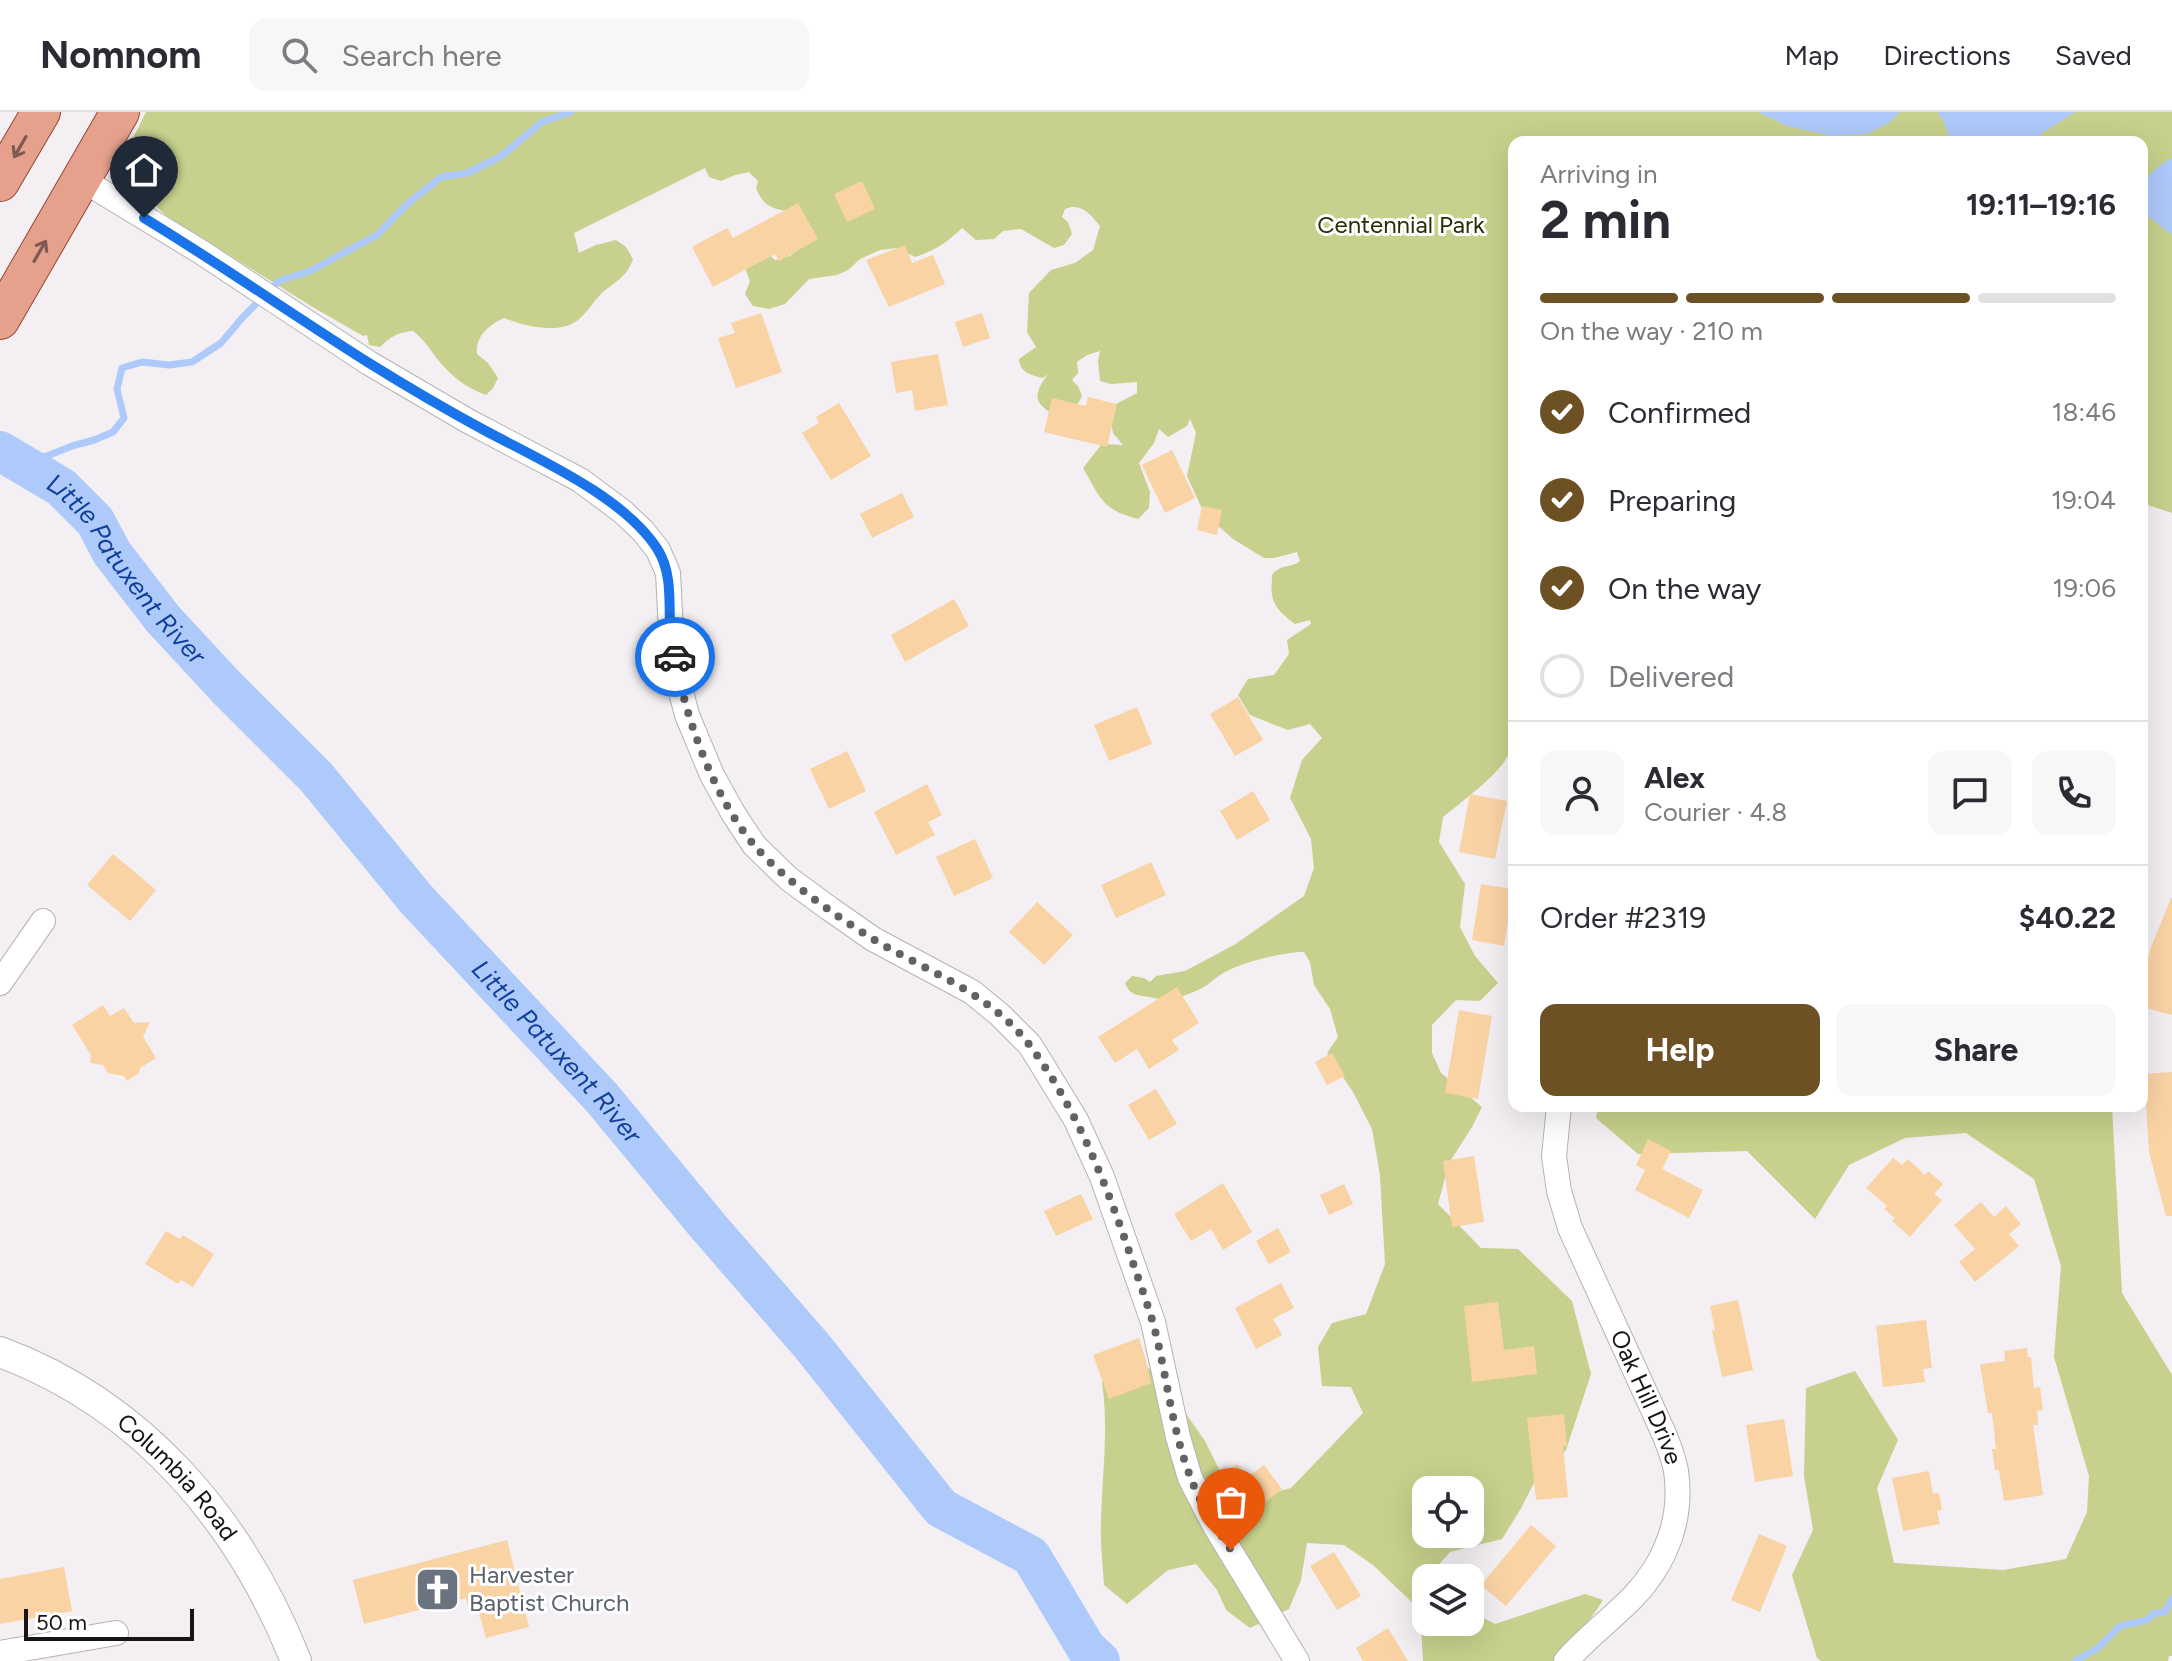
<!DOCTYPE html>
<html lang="en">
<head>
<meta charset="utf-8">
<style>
  body { margin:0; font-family:Figtree,sans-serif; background:#f7f7f7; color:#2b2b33; height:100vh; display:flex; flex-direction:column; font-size:30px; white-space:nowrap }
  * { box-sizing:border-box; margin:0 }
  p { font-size:26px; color:#7c7c81 }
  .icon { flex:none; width:44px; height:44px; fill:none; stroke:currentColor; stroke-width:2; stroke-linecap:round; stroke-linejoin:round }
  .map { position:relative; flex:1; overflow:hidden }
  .side { position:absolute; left:1508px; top:24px; width:640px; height:976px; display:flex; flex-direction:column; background:#fff; border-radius:16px; box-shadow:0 8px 32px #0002 }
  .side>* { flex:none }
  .buttons { position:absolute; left:1412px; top:1364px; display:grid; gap:16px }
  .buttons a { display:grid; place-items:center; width:72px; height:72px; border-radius:16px; background:#fff; box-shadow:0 8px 32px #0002; font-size:40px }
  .scale { position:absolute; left:24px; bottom:20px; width:170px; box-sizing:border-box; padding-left:8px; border:4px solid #161416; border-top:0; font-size:22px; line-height:28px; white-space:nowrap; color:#161416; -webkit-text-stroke:6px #fff; paint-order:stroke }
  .pin { position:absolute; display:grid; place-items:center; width:68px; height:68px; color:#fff; margin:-82px -34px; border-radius:50% 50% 50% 0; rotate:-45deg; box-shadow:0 0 8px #0007 }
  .pin .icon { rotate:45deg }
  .courier { position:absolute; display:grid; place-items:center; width:80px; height:80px; margin:-40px; border:6px solid #1a73e8; border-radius:50%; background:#fff; color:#222; box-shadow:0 2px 10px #0007 }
  .headline em { font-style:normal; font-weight:700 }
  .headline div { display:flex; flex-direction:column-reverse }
  .headline { display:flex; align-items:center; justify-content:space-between; height:136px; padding:0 32px }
  h1 { font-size:52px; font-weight:700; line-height:60px }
  .bar { display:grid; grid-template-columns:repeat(4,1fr); gap:12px 8px; align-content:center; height:96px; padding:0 32px }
  .bar i { height:10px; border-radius:6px; background:#e1e1e2 }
  .bar .current { background:#6e5025 }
  .bar p { grid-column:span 4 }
  .line { display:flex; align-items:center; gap:20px; padding:0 32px; border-top:2px solid #e1e1e2 }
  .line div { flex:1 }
  .round { display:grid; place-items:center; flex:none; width:84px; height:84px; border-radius:16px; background:#f7f7f7 }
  ol { padding:0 32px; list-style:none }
  li { display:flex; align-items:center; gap:24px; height:88px }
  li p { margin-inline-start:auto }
  li .icon { padding:8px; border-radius:50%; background:#6e5025; color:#fff; stroke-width:4 }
  li:last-child { color:#7c7c81 }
  li i { width:44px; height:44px; border:4px solid #e1e1e2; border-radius:50% }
  .primary-button { display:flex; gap:16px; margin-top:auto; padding:16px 32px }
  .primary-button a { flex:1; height:92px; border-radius:16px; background:#6e5025; color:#fff; font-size:32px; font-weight:700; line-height:92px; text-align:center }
  .primary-button a+a { background:#f7f7f7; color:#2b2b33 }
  header { display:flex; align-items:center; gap:48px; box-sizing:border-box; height:112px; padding:0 40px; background:#fff; border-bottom:2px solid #e1e1e2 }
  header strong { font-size:38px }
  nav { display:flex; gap:44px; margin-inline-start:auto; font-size:28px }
  .search { width:560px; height:72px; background:#f7f7f7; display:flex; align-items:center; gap:20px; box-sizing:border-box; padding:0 28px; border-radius:16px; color:#7c7c81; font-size:30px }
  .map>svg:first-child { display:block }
  .green { fill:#c7d08c; fill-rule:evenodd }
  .water { fill:#aecafa }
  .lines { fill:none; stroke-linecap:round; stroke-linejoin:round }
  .stream { stroke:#aecafa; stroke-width:7 }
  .river { stroke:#aecafa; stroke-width:40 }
  .building { fill:#fad3a5 }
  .minor-casing { stroke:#b6b2b5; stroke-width:26 }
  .tertiary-casing { stroke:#b6b2b5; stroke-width:32 }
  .primary-casing { stroke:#924732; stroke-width:40 }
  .minor { stroke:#fff; stroke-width:24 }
  .tertiary { stroke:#fff; stroke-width:30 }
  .primary { stroke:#e6a18d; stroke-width:38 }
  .oneway { stroke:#7e5a52 }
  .done { stroke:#636163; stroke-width:8; stroke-dasharray:0 14.4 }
  .route { stroke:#1a73e8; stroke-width:10 }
  .labels { text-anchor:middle; stroke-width:6; stroke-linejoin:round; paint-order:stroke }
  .park-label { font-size:24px; fill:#292d02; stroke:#fff }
  .street-label { font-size:24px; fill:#161416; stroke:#fff }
  .worship-label { font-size:24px; fill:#5b616d; stroke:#fff; text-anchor:start }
  .water-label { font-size:26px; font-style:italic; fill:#124099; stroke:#fff }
</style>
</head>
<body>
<header>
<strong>Nomnom</strong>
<div class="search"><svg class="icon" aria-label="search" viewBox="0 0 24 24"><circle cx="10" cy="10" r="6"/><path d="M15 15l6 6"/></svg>Search here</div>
<nav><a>Map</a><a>Directions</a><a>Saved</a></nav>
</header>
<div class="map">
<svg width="2172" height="1549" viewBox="0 0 2172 1549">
  <rect width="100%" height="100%" fill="#f3eff3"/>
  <g class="green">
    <path d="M146 0H2172V401L2142 391V30H1514V612C1508 622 1512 633 1508 643 1501 661 1459 692 1443 705L1439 730 1465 772 1460 815 1475 844 1498 871 1480 889 1456 888 1432 913V941L1441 961 1482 995 1472 1015 1449 1051 1438 1092 1481 1136 1518 1137 1572 1189 1591 1262 1566 1338 1533 1373 1520 1398 1502 1427 1450 1440 1429 1464 1430 1466H1426V1510H1470V1499L1495 1512 1585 1482 1603 1488C1589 1512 1571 1526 1556 1549H1423L1420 1498 1373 1453 1344 1433 1307 1431 1301 1468 1289 1497 1250 1516 1226 1498 1217 1478 1196 1452 1168 1458 1127 1492 1104 1473C1103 1453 1100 1432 1101 1411 1102 1363 1109 1318 1102 1270L1127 1243 1158 1262 1205 1329 1225 1369 1249 1387 1291 1376 1363 1301 1351 1275 1322 1274 1318 1235 1332 1211 1366 1202 1385 1152 1380 1063 1372 1017 1353 980 1327 941 1338 925 1330 897 1314 873 1310 850 1304 840C1283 840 1243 850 1225 860 1217 864 1211 871 1204 875 1187 884 1168 890 1149 885 1138 883 1130 884 1125 871L1132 864 1144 866 1150 870 1156 864 1185 859 1234 833 1304 784 1314 756 1311 727 1290 686 1302 648 1322 626 1310 612 1288 618 1250 603 1238 583 1248 567 1274 563 1289 542 1287 528 1311 512 1310 508 1295 512C1279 500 1269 491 1272 469 1272 463 1271 462 1277 458 1284 453 1292 455 1300 449L1297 440 1274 446H1264L1233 427 1204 401 1187 364 1196 321 1190 307 1187 314 1168 325 1159 317 1154 331 1139 351 1150 380 1149 396 1138 407C1102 398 1100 385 1083 356L1102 332 1123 333 1113 321 1110 304 1116 292 1137 281V270L1111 272 1100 269 1098 249 1100 239 1087 243 1077 250 1078 261 1072 268 1078 274 1082 284 1074 299 1060 306C1036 293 1030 286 1048 262L1043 266C1031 263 1020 261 1019 247L1036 235 1027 220 1029 181 1051 158 1075 151 1093 138 1100 114C1090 102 1081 90 1065 97L1062 105 1068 110 1072 122 1064 133 1054 136 1021 117 1003 119 994 127 976 128 962 116C948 130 934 139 915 145L897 136 880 138 860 147 848 158 837 163 809 167 785 192 769 197 753 194 745 182 750 169 745 156 766 140 775 148 790 144 800 134 791 99C773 98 763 94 756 76L758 69 749 60 735 63 721 69 709 65 705 56 574 121 579 141 596 133 616 128 626 135 633 147C627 164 618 168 604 179 594 188 588 200 578 208 559 223 524 214 504 206 489 213 475 224 477 242L488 251 498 266 493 276 486 283C467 276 452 265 439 249 430 238 424 227 413 219 399 220 391 224 380 235L369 233 367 223 363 224 311 194 165 103 131 68 125 42ZM1426 1378H1470V1422H1426Z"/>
    <path d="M1598 994H2112L2122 1181 2172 1263V1544H2169L2168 1549H1821L1817 1546 1792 1463 1813 1418 1804 1364 1806 1276 1855 1259 1898 1328 1877 1376 1894 1451 2003 1458 2066 1447 2087 1400 2089 1364 2054 1245 2061 1154 2034 1067 1966 1021 1905 1026 1849 1053 1815 1107 1747 1039 1638 1042 1596 1006Z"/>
  </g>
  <g class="water">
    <path d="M1758 0H1900L1889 11 1867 22 1832 24 1787 14Z"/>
    <path d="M1937 0H2075L2029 30H1951L1943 8Z"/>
    <path d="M2172 46V123L2144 101C2137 73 2148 59 2172 46Z"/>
  </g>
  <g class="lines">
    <g class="stream">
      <path d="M14 348 47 344 72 334 94 328 113 320 124 306 117 277 122 256 142 250 169 253 192 250 221 231 243 205 279 169 310 159 377 123 406 93 441 65 467 61 500 45 542 10 571 0"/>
      <path d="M2075 1549 2098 1536 2120 1514 2147 1508 2153 1502 2165 1500 2172 1487"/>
    </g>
    <path class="river" id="s1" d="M0 339 61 375 95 409 112 441 163 507 226 575 316 665 416 787 602 986 707 1113 812 1234 941 1396 1031 1444 1086 1536 1100 1549"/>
  </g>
  <g class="building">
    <path d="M862 69 875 97 847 110 834 82Z"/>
    <path d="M798 91 818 127 779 149 775 142 713 175 692 135 727 116 733 126Z"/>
    <path d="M905 133 912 151 933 143 945 172 889 195 866 148Z"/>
    <path d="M761 201 782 260 736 276 718 226 735 221 731 211Z"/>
    <path d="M982 201 990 226 963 235 955 210Z"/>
    <path d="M938 242 948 293 915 299 912 278 896 281 891 250Z"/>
    <path d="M1088 285 1117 292 1107 335 1044 320 1052 286 1086 294Z"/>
    <path d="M839 291 871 344 831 368 802 321 819 311 816 305Z"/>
    <path d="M1172 338 1195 386 1165 401 1142 353Z"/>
    <path d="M902 381 914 405 872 426 860 402Z"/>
    <path d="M1202 394 1222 398 1217 423 1197 418Z"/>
    <path d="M954 487 969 514 905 550 891 523Z"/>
    <path d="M1238 585 1263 628 1235 644 1210 602Z"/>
    <path d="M1137 595 1152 632 1109 649 1094 613Z"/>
    <path d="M847 639 866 679 829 697 810 657Z"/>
    <path d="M927 672 942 703 928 710 935 723 896 743 874 700Z"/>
    <path d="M1253 679 1270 708 1237 728 1220 699Z"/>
    <path d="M1470 682 1507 689 1495 747 1459 740Z"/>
    <path d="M975 727 993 766 954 784 936 745Z"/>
    <path d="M113 742 156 778 130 809 87 773Z"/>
    <path d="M1151 750 1166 783 1116 806 1101 773Z"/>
    <path d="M1481 772 1513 777 1504 834 1472 828Z"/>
    <path d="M2171 786H2172V903L2142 895V869L2151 835Z"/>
    <path d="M1037 790 1073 823 1044 853 1009 820Z"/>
    <path d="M1177 875 1199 911 1172 928 1179 938 1149 957 1137 937 1115 951 1098 925Z"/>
    <path d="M103 893 110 904 124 896 134 911 150 910 143 925 156 946 140 956 139 961 127 969 124 964 108 961 103 953 90 951 91 943 72 913Z"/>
    <path d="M1459 898 1492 904 1478 987 1445 981Z"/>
    <path d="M1332 941 1345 964 1327 973 1315 950Z"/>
    <path d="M2172 960V1104H2166L2149 1040 2144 962Z"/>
    <path d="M1156 977 1177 1012 1149 1028 1128 993Z"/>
    <path d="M1648 1027 1671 1039 1662 1057 1703 1078 1689 1106 1635 1078 1645 1058 1636 1053Z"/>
    <path d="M1474 1044 1484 1110 1452 1115 1443 1049Z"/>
    <path d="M1893 1046 1902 1053 1908 1047 1925 1063 1928 1059 1943 1072 1934 1082 1942 1088 1910 1125 1892 1109 1895 1106 1884 1097 1887 1094 1866 1076Z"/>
    <path d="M1223 1071 1252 1120 1223 1138 1211 1117 1191 1129 1174 1102Z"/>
    <path d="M1344 1072 1353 1092 1329 1103 1320 1083Z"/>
    <path d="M1081 1082 1093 1107 1056 1124 1044 1099Z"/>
    <path d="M1981 1090 1994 1105 2006 1094 2021 1112 2009 1122 2019 1134 1975 1170 1959 1150 1975 1137 1954 1113Z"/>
    <path d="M1278 1116 1291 1140 1269 1152 1256 1129Z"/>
    <path d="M166 1119 180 1127 183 1123 214 1142 193 1175 181 1168 178 1172 145 1152Z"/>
    <path d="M1281 1171 1294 1196 1273 1207 1282 1223 1256 1237 1235 1196Z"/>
    <path d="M1738 1188 1753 1258 1722 1265 1712 1219 1715 1218 1710 1194Z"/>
    <path d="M1498 1190 1504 1238 1534 1234 1537 1262 1472 1270 1464 1194Z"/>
    <path d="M1926 1208 1932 1256 1923 1257 1925 1270 1883 1275 1876 1214Z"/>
    <path d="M1139 1226 1145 1245 1151 1271 1109 1287 1093 1243Z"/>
    <path d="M2027 1236 2028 1245H2031L2034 1276 2040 1275 2043 1298 2037 1299 2038 1313H2033L2043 1383 2004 1389 1999 1358H1995L1992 1337H1996L1992 1301H1988L1980 1252 2005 1249 2004 1239Z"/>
    <path d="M1564 1302 1567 1334H1563L1568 1385 1536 1388 1527 1306Z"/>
    <path d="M1784 1307 1793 1364 1755 1370 1746 1313Z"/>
    <path d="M1237 1352 1248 1365 1264 1353 1282 1377 1247 1405 1217 1367Z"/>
    <path d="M1929 1359 1933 1382 1939 1381 1942 1398 1937 1399 1940 1412 1903 1419 1892 1366Z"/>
    <path d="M1531 1413 1556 1434 1506 1494 1481 1473Z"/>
    <path d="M1759 1422 1787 1434 1760 1500 1731 1488Z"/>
    <path d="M507 1428 529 1515 486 1526 477 1494 468 1496 466 1486 364 1512 353 1468Z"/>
    <path d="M1334 1440 1361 1484 1337 1498 1310 1454Z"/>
    <path d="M64 1455 72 1499 0 1512V1467Z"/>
    <path d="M1388 1516 1408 1549H1363L1356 1536Z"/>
  </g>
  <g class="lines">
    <defs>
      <g id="minor">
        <path d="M81 67 201 140 369 251 468 309 580 368 623 400 643 419 658 438 668 461 671 520 680 576 687 603 712 663 733 701 754 733 789 767 830 797 873 827 972 880 1000 903 1030 933 1076 1008 1102 1065 1153 1210 1178 1325 1190 1366 1215 1414 1297 1549"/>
        <path d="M0 871 43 809"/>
        <path id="s2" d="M1559 994 1554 1044 1559 1079 1570 1116 1665 1324C1669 1335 1674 1347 1676 1359 1683 1407 1666 1450 1634 1484 1612 1507 1587 1525 1566 1549"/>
        <path d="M0 1541 116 1521"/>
      </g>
      <g id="tertiary">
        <path id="s3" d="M0 1240C143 1293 241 1410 296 1549"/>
      </g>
      <g id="primary">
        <path d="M0 70 41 0"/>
        <path d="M0 208 120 0"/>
      </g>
    </defs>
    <use href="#minor" class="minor-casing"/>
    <use href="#tertiary" class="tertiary-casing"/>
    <use href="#primary" class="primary-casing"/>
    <use href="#minor" class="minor"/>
    <use href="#tertiary" class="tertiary"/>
    <use href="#primary" class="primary"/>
  </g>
  <defs><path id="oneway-shaft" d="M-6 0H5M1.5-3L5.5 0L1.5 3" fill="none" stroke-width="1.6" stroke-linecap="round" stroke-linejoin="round" transform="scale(2)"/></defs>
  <g class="oneway">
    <use href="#oneway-shaft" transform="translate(20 35) rotate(120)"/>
    <use href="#oneway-shaft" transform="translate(40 139) rotate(-60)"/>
  </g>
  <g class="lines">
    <path class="done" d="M675 545C685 605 714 686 754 733 783 767 834 803 873 827 928 860 991 881 1031 935 1078 999 1107 1074 1132 1148 1139 1169 1147 1190 1153 1211 1167 1262 1171 1315 1190 1364 1199 1390 1216 1415 1231 1438"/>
    <path class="route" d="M144 106C220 152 293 203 369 251 406 274 445 297 484 318 538 347 625 385 658 438 672 461 669 489 670 515 671 525 673 535 675 545"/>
  </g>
  <defs>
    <symbol id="church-square" viewBox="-11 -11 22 22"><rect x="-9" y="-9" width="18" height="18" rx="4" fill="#6b7280" stroke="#fff"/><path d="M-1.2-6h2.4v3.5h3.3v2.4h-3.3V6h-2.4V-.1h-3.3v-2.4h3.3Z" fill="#fff"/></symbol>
  </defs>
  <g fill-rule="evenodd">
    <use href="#church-square" x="412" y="1452" width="51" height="51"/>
  </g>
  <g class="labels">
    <g class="park-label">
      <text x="1401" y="121">Centennial Park</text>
    </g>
    <g class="street-label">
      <text dy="8" stroke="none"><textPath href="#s2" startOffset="310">Oak Hill Drive</textPath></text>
      <text dy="8" stroke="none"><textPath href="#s3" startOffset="220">Columbia Road</textPath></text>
    </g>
    <g class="worship-label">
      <text x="469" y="1471">Harvester<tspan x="469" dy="28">Baptist Church</tspan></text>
    </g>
    <g class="water-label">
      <text dy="9" stroke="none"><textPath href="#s1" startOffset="176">Little Patuxent River</textPath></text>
      <text dy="9" stroke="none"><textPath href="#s1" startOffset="824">Little Patuxent River</textPath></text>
    </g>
  </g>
</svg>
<div class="buttons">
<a><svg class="icon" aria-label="locate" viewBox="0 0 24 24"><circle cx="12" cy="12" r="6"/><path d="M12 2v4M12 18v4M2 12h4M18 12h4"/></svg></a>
<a><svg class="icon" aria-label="layers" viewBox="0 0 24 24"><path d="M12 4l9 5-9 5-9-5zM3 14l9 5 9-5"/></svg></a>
</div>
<div class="scale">50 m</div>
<div class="pin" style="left:1231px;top:1438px;background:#ea580c"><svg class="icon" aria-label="bag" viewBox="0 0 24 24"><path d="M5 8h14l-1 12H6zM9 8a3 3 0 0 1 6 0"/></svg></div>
<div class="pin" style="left:144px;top:106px;background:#1f2937"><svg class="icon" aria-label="home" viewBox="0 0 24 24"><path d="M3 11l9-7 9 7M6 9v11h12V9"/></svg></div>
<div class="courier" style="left:675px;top:545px"><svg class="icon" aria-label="car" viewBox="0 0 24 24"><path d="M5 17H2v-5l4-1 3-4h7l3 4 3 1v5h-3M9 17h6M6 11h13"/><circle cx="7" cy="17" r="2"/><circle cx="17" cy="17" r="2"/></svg></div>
<section class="side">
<div class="headline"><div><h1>2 min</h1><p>Arriving in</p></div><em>19:11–19:16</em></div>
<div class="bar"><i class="current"></i><i class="current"></i><i class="current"></i><i></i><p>On the way · 210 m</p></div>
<ol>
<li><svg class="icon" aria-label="check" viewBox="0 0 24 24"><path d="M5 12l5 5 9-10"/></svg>Confirmed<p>18:46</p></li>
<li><svg class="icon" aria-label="check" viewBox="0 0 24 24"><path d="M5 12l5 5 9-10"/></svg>Preparing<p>19:04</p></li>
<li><svg class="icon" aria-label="check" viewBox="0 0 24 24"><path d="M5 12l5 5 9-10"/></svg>On the way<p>19:06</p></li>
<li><i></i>Delivered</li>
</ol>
<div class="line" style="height:144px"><a class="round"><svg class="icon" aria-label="person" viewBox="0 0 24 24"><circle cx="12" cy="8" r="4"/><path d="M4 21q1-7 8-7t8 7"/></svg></a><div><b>Alex</b><p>Courier · 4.8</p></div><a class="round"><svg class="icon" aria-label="chat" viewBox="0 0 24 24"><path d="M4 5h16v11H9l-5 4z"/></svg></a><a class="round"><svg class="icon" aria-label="phone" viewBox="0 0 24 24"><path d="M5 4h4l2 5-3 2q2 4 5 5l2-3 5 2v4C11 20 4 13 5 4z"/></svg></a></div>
<div class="line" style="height:104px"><div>Order #2319</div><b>$40.22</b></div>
<div class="primary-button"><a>Help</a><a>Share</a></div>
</section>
</div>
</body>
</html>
